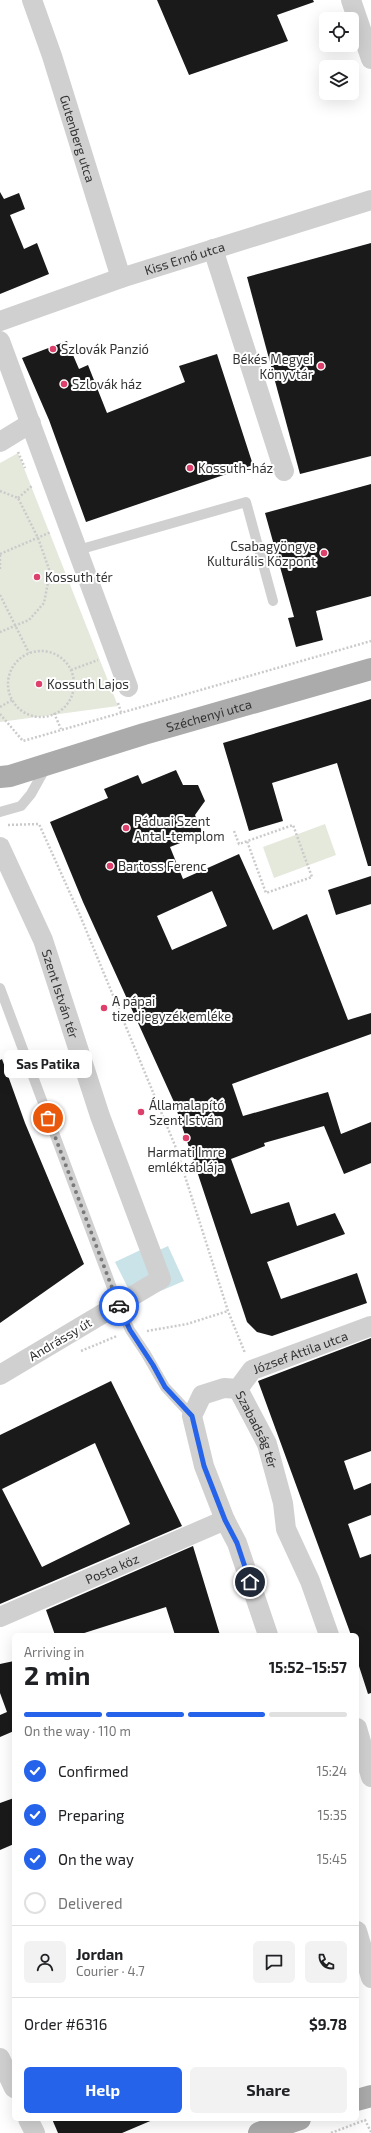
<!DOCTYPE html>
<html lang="en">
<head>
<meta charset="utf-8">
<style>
  body { margin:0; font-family:"Exo 2",sans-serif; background:#f2f2f2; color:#202124; height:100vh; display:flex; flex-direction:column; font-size:15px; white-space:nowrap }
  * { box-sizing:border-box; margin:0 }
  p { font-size:13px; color:#757577 }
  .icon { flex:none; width:22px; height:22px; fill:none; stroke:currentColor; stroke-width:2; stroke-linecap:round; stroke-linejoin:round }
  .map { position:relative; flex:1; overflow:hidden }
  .details { position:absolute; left:12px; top:1633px; width:347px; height:488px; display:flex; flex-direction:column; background:#fff; border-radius:6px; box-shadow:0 4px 16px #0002 }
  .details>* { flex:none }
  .controls { position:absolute; left:319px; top:12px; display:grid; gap:8px }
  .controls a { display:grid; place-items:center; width:40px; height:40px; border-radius:6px; background:#fff; box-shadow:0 4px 16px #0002; font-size:20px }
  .pin { position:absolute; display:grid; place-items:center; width:34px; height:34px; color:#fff; margin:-17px; border:2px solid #fff; border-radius:50%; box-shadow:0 1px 4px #0007 }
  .courier { position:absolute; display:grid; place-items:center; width:40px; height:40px; margin:-20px; border:3px solid #2563eb; border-radius:50%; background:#fff; color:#222; box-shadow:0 1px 5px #0007 }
  .bubble { position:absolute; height:28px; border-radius:6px; background:#fff; box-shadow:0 4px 16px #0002; font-size:13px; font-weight:700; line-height:28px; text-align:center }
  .head em { font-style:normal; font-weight:700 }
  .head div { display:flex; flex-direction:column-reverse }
  .head { display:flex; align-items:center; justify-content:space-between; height:68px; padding:0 12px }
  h1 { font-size:26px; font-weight:700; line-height:30px }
  .bar { display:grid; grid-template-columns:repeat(4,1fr); gap:6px 4px; align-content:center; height:48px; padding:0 12px }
  .bar i { height:5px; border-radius:3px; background:#e0e0e0 }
  .bar .on { background:#2563eb }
  .bar p { grid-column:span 4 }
  .line { display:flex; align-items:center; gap:10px; padding:0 12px; border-top:1px solid #e0e0e0 }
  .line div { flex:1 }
  .round { display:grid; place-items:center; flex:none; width:42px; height:42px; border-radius:6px; background:#f2f2f2 }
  ol { padding:0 12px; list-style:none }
  li { display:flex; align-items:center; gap:12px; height:44px }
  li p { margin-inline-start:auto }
  li .icon { padding:4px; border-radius:50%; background:#2563eb; color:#fff; stroke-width:4 }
  li:last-child { color:#757577 }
  li i { width:22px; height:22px; border:2px solid #e0e0e0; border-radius:50% }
  .primary-button { display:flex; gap:8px; margin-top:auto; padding:8px 12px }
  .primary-button a { flex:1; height:46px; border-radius:6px; background:#2563eb; color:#fff; font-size:16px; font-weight:700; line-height:46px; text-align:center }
  .primary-button a+a { background:#f2f2f2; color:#202124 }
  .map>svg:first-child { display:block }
  .green { fill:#e5e9dc }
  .water { fill:#cae3e8 }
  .building { fill:#1a1a1a; fill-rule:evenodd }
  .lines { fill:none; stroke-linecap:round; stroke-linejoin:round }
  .path { stroke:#cacaca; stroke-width:2.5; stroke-dasharray:2 2; stroke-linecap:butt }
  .lane { stroke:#d0d0d0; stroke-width:10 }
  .street { stroke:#d0d0d0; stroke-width:20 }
  .primary { stroke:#ababab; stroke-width:22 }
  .done { stroke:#7a7a7a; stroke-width:4; stroke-dasharray:0 7.2 }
  .route { stroke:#2563eb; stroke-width:5 }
  .poi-dot { fill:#dd416b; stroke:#fff; stroke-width:1.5 }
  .labels { text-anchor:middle; stroke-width:4; stroke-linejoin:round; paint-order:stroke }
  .street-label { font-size:13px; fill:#333; stroke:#fff }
  .poi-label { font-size:13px; fill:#333; stroke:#fff; text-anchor:start }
</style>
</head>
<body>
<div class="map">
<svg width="371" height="2133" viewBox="0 0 371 2133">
  <rect width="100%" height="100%" fill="#fff"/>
  <g class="green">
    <path d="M18 453 118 706 0 722V463Z"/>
    <path d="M325 824 336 855 274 878 263 847Z"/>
  </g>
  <path class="water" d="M149 1246 153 1253 168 1246 184 1281 158 1292 129 1290 115 1262Z"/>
  <g class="building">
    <path d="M157 0H313L314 2 277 15 288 41 189 75Z"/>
    <path d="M0 192 4 199 19 193 25 209 10 215 24 249 37 243 49 274 0 294Z"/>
    <path d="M371 243V456L300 474 247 277Z"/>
    <path d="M67 341 79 369 88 365 107 413 185 382 179 366 217 354 253 465 86 522 49 420 22 358Z"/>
    <path d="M371 484V596L316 611 323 640 296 647 288 618 294 617 265 513Z"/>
    <path d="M371 699V866H368L337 763 272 783 283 821 249 831 223 743Z"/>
    <path d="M176 770 183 785H198L205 801 195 815 203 834 170 847 183 879 239 854 273 930 307 914 348 1020 371 1013V1034L232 1084 243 1116 328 1092 341 1134 371 1122V1163L344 1174 324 1126 264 1143 265 1146 231 1159 251 1214 289 1202 297 1226 335 1213 345 1234 267 1262 281 1299 357 1273 367 1303 272 1336 257 1332 247 1322 174 1102 83 902 50 822 108 798 104 789 138 775 142 784ZM212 891 227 926 172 950 157 916Z"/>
    <path d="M371 876V904L336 915 328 890Z"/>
    <path d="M2 1059 25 1123 84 1264 0 1323V1060Z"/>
    <path d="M371 1338V1451L344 1461 354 1490 371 1483V1515L348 1524 360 1558 371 1554V1693L368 1694 357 1660V1635H351L258 1381Z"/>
    <path d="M111 1381 182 1526 0 1604V1435ZM95 1443 130 1524 42 1567 2 1489Z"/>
    <path d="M193 1546 220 1635H175L166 1607 78 1635H55L46 1610Z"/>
    <path d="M14 1661V1731L0 1737V1715L7 1712 0 1693V1664Z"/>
    <path d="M14 1798V1844L0 1850V1803Z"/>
    <path d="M52 2119H155L122 2133H58Z"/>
  </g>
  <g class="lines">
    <g class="path">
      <path d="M18 452 25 468"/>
      <path d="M0 491 18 498 38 538 50 572 44 603 29 620 0 632"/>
      <path d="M18 498 33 485"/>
      <path d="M0 554 51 532"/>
      <path d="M0 555V569"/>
      <path d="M0 595 29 653"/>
      <circle cx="41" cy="684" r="33"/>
      <path d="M71 670 98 660"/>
      <path d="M118 703 121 712"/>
      <path d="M0 707 12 700"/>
      <path d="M54 713 61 729"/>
      <path d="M0 714 23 741 371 641"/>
      <path d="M8 825 39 824 79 913 176 1148 228 1311 245 1353"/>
      <path d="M234 831 239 844 293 825 312 877 266 893 247 841"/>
      <path d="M147 1331 187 1324 228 1311"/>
      <path d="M81 1351 117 1336"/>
      <path d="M331 2133 365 2120 371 2132"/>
    </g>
    <g class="lane">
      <path d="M78 550 246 502 273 601"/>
      <path d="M0 812 21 806 31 794 46 767"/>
      <path d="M0 988 118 1304 130 1330 146 1354 165 1387 192 1416"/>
    </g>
    <g class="street">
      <path id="s1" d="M32 0 52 56 121 278"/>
      <path d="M351 0 371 59"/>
      <path d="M213 249 284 471"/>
      <path id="s2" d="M0 321 121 278 371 200"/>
      <path d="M0 341 128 687"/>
      <path d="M0 442 31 423"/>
      <path id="s3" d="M0 847 43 940 100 1116 161 1279 0 1375"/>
      <path d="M238 1389 224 1388 202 1395 192 1416 204 1466 225 1520 237 1543 268 1635"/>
      <path id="s4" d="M238 1389 267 1444 283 1503 286 1529 310 1581 329 1635"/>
      <path id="s5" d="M238 1389 252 1370 371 1326"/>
      <path id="s6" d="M0 1617 225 1520"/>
      <path d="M357 1728 371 1777"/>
      <path d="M357 1931 371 1978"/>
      <path d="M0 2058 14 2088"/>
      <path d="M28 2119 35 2133"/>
    </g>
    <g class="primary">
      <path id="s7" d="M0 777 10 776 144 734 371 669"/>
      <path d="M357 2100 371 2096"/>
      <path d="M259 2133 300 2119"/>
    </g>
  </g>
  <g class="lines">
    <path class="done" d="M48 1118 119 1306"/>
    <path class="route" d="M119 1306 130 1330 153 1365 165 1387 192 1416 204 1466 225 1520 237 1543 250 1582"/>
  </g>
  <g class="poi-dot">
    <circle cx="53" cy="349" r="4"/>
    <circle cx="321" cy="366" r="4"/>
    <circle cx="64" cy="384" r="4"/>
    <circle cx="190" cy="468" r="4"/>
    <circle cx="324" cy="553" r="4"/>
    <circle cx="37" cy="577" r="4"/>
    <circle cx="39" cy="684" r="4"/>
    <circle cx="126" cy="828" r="4"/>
    <circle cx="110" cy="866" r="4"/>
    <circle cx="104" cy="1008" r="4"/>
    <circle cx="141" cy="1112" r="4"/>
    <circle cx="186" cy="1138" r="4"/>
  </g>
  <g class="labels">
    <g class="street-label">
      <text dy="5" stroke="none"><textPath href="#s1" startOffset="146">Gutenberg utca</textPath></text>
      <text dy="5" stroke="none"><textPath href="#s2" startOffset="195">Kiss Ernő utca</textPath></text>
      <text dy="5" stroke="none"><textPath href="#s7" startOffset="218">Széchenyi utca</textPath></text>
      <text dy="5" stroke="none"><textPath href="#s3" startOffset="159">Szent István tér</textPath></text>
      <text transform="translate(60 1339) rotate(-31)" y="5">Andrássy út</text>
      <text dy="5" stroke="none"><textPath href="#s5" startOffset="75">József Attila utca</textPath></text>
      <text dy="5" stroke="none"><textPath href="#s4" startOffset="45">Szabadság tér</textPath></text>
      <text dy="5" stroke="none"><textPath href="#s6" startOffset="122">Posta köz</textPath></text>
    </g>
    <g class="poi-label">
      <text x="61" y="354">Szlovák Panzió</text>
      <text x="313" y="364" text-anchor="end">Békés Megyei<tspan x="313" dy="15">Könyvtár</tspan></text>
      <text x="72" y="389">Szlovák ház</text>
      <text x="198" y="473">Kossuth-ház</text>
      <text x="316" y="551" text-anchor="end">Csabagyöngye<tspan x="316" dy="15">Kulturális Központ</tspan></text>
      <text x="45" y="582">Kossuth tér</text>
      <text x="47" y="689">Kossuth Lajos</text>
      <text x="134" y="826">Páduai Szent<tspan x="134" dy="15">Antal-templom</tspan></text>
      <text x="118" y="871">Bartoss Ferenc</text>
      <text x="112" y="1006">A pápai<tspan x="112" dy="15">tizedjegyzék emléke</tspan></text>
      <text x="149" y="1110">Államalapító<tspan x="149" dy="15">Szent István</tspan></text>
      <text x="186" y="1157" text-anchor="middle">Harmati Imre<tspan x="186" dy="15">emléktáblája</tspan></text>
    </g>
  </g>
</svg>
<div class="controls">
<a><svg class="icon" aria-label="locate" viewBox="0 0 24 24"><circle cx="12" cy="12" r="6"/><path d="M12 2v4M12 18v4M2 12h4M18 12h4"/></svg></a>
<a><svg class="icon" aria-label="layers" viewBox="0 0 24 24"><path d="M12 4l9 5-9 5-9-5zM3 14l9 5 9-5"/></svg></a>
</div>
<div class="pin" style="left:48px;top:1118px;background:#ea580c"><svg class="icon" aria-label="bag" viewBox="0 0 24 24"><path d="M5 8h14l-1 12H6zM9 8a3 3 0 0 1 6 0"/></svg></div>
<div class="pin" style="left:250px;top:1582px;background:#1f2937"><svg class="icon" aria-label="home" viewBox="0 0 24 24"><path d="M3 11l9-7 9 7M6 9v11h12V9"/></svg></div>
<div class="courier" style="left:119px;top:1306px"><svg class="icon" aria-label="car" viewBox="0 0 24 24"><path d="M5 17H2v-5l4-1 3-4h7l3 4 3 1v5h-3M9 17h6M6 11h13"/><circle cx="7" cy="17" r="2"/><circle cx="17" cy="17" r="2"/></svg></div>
<div class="bubble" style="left:4px;top:1050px;width:88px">Sas Patika</div>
<section class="details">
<div class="head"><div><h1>2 min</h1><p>Arriving in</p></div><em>15:52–15:57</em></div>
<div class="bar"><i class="on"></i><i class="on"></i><i class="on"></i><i></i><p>On the way · 110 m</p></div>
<ol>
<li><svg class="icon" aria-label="check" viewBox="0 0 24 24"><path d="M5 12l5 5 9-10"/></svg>Confirmed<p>15:24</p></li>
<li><svg class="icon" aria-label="check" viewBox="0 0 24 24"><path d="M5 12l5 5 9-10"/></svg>Preparing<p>15:35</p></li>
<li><svg class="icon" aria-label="check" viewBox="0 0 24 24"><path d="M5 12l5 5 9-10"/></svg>On the way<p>15:45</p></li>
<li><i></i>Delivered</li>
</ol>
<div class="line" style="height:72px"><a class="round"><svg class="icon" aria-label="person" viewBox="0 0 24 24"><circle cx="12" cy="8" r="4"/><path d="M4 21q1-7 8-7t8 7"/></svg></a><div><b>Jordan</b><p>Courier · 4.7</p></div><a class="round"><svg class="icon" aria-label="chat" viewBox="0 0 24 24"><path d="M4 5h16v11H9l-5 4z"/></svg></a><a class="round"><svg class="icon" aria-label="phone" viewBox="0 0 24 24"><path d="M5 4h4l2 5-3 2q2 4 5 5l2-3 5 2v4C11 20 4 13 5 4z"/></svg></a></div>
<div class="line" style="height:52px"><div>Order #6316</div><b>$9.78</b></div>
<div class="primary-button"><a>Help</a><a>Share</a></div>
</section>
</div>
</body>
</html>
